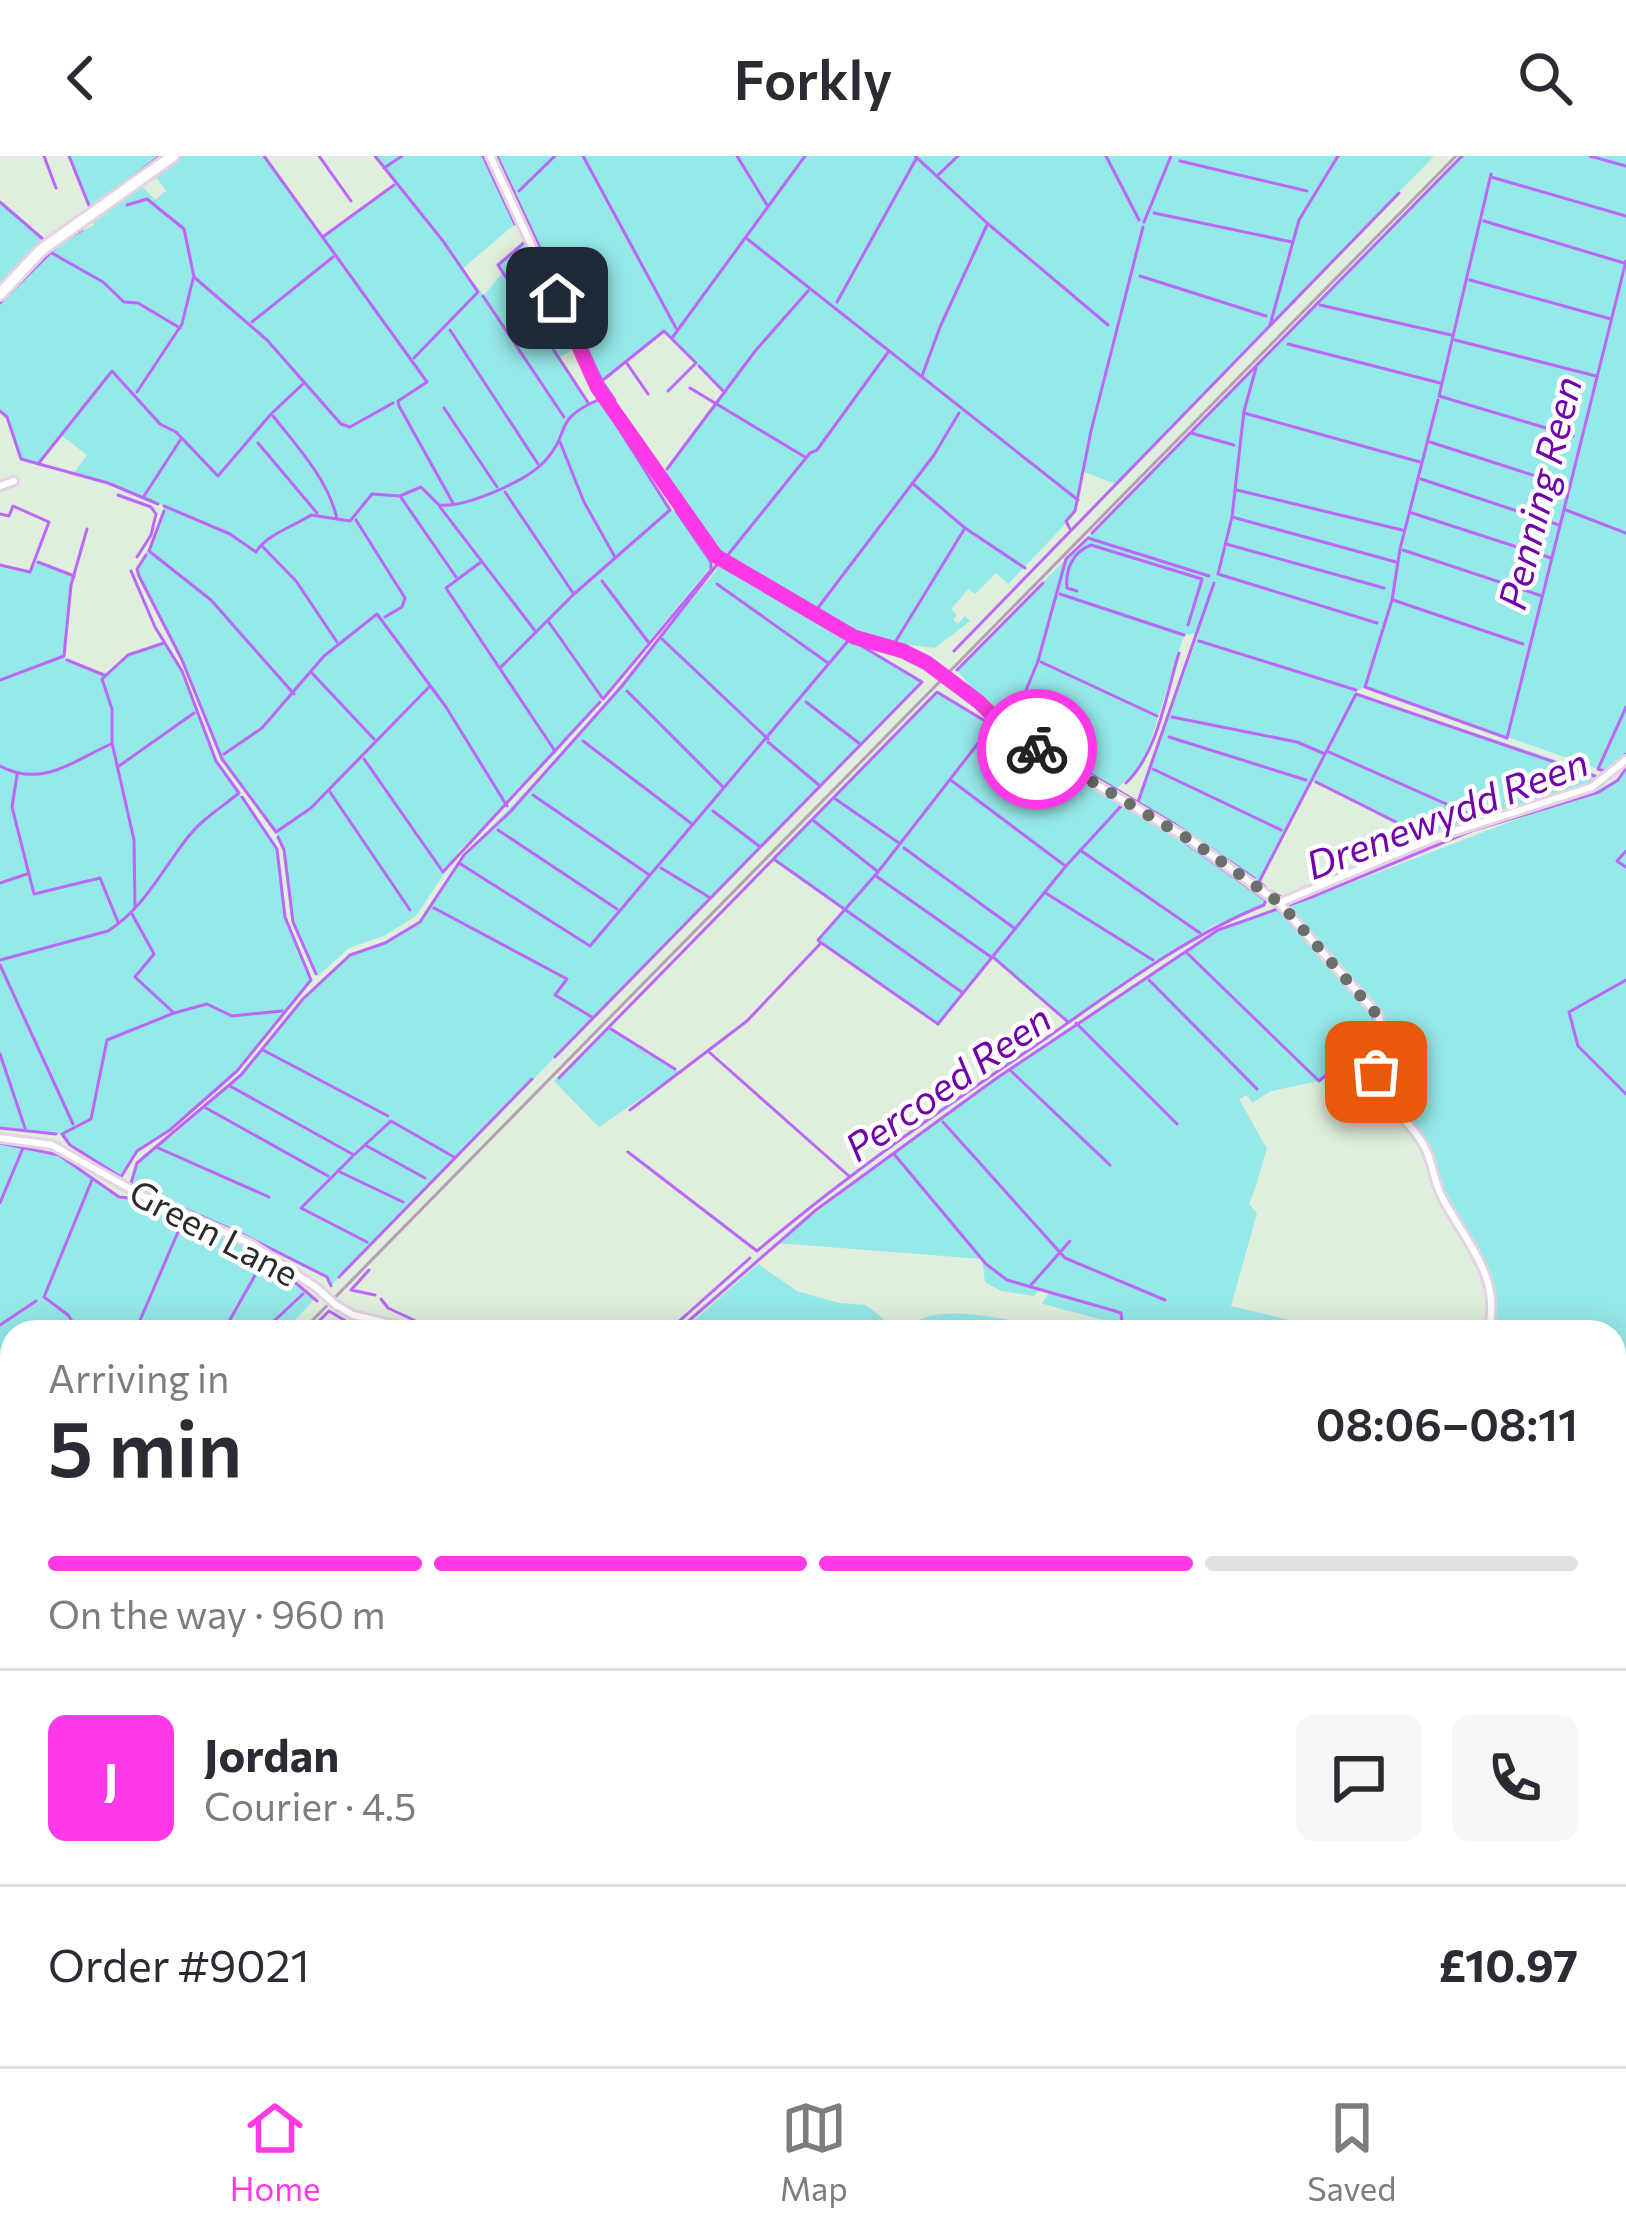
<!DOCTYPE html>
<html lang="en">
<head>
<meta charset="utf-8">
<style>
  body { margin:0; font-family:Commissioner,sans-serif; background:#f7f7f7; color:#2b2b33; height:100vh; display:flex; flex-direction:column; font-size:45px; white-space:nowrap }
  * { box-sizing:border-box; margin:0 }
  p { font-size:39px; color:#7c7c81 }
  .icon { flex:none; width:66px; height:66px; fill:none; stroke:currentColor; stroke-width:2; stroke-linecap:round; stroke-linejoin:round }
  .map { position:relative; flex:1; overflow:hidden }
  .panel { position:absolute; left:0px; top:1164px; width:1626px; height:747px; display:flex; flex-direction:column; background:#fff; border-radius:36px 36px 0 0; box-shadow:0 6px 30px #0003 }
  .panel>* { flex:none }
  .pin { position:absolute; display:grid; place-items:center; width:102px; height:102px; color:#fff; margin:-51px; border-radius:24px; box-shadow:0 6px 18px #0006 }
  .courier { position:absolute; display:grid; place-items:center; width:120px; height:120px; margin:-60px; border:9px solid #ff39e5; border-radius:50%; background:#fff; color:#222; box-shadow:0 3px 15px #0007 }
  .summary em { font-style:normal; font-weight:600 }
  .summary div { display:flex; flex-direction:column-reverse }
  .summary { display:flex; align-items:center; justify-content:space-between; height:204px; padding:0 48px }
  h1 { font-size:78px; font-weight:600; line-height:90px }
  .bar { display:grid; grid-template-columns:repeat(4,1fr); gap:18px 12px; align-content:center; height:144px; padding:0 48px }
  .bar i { height:15px; border-radius:9px; background:#e1e1e2 }
  .bar .current { background:#ff39e5 }
  .bar p { grid-column:span 4 }
  .line { display:flex; align-items:center; gap:30px; padding:0 48px; border-top:3px solid #e1e1e2 }
  .line div { flex:1 }
  .round { display:grid; place-items:center; flex:none; width:126px; height:126px; border-radius:18px; background:#f7f7f7 }
  header { display:flex; justify-content:space-between; align-items:center; height:156px; padding:0 48px; background:#fff; font-size:54px; font-weight:600 }
  .menu { display:flex; justify-content:space-around; align-items:center; height:168px; border-top:3px solid #e1e1e2; background:#fff; font-size:33px; color:#7c7c81 }
  .menu a { display:grid; justify-items:center; gap:6px }
  .menu .current { color:#ff39e5 }
  .map>svg:first-child { display:block }
  .green { fill:#95e9e8 }
  .lines { fill:none; stroke-linecap:round; stroke-linejoin:round }
  .stream { stroke:#bc67f9; stroke-width:3 }
  .street-casing { stroke:#e5d2e3; stroke-width:12 }
  .secondary-casing { stroke:#e5d2e3; stroke-width:16 }
  .primary-casing { stroke:#fff; stroke-width:20 }
  .highway-casing { stroke:#fff; stroke-width:22 }
  .street { stroke:#fff; stroke-width:6 }
  .secondary { stroke:#fff; stroke-width:10 }
  .primary { stroke:#53fd62; stroke-width:14 }
  .highway { stroke:#81ff57; stroke-width:16 }
  .rail { stroke:#b79fb3; stroke-width:3 }
  .street-bridge-casing { stroke:#e5d2e3; stroke-width:12; stroke-linecap:butt }
  .street-bridge { stroke:#fff; stroke-width:6 }
  .done { stroke:#6a6f69; stroke-width:12; stroke-dasharray:0 21.6 }
  .route { stroke:#ff39e5; stroke-width:15 }
  .labels { text-anchor:middle; stroke-width:9; stroke-linejoin:round; paint-order:stroke }
  .street-label { font-size:36px; fill:#2b2b2b; stroke:#fff }
  .water-label { font-size:39px; font-style:italic; fill:#7102a9; stroke:#fff }
</style>
</head>
<body>
<header><svg class="icon" aria-label="back" viewBox="0 0 24 24"><path d="M15 5l-7 7 7 7"/></svg>Forkly<svg class="icon" aria-label="search" viewBox="0 0 24 24"><circle cx="10" cy="10" r="6"/><path d="M15 15l6 6"/></svg></header>
<div class="map">
<svg width="1626" height="1910" viewBox="0 0 1626 1910">
  <rect width="100%" height="100%" fill="#dfeedd"/>
  <g class="green">
    <path d="M69 0H160L90 52Z"/>
    <path d="M182 0H264L321 82 395 28 375 0H483L515 68 462 113 484 139 503 116 498 109 525 83 576 192 558 202 588 248 600 243 670 354 676 355 712 409 556 597 459 695 416 760 384 780 349 792 318 820 293 766 284 694 276 676 222 603 182 504 139 420 137 413 161 370 164 350 128 334 73 318 87 299 61 279 38 308 21 303 7 261 0 255V147L60 87 94 69 92 63 141 29 155 44 166 35 155 19Z"/>
    <path d="M497 0H1434L1116 328 1084 316 1073 360 1008 428 996 417 975 438 968 433 951 453 957 459 953 464 958 468 965 460 970 465 935 492 869 484 720 397 664 317 725 237 664 175 602 225Z"/>
    <path d="M1462 0H1626V598L1607 616 1365 531 1356 535 1357 538 1565 607 1593 618 1596 625 1424 683 1313 625 1259 726 1138 646 1199 477 1184 479 1148 593 1138 615 1116 633 1002 568 957 514Z"/>
    <path d="M0 46 44 84 0 130Z"/>
    <path d="M37 405 76 420 71 429 64 500 67 504 104 518 128 499 164 486 174 500 216 605 277 693 285 761 310 817 311 824 237 915 170 974 137 995 121 1021 70 989 62 978 0 972V409L30 416Z"/>
    <path d="M719 405 922 526 331 1130 327 1121 242 1078 136 1032 131 1027 142 1000 174 979 241 918 314 833 350 799 385 787 420 766 464 699 559 602 716 415Z"/>
    <path d="M937 536C1046 605 1164 663 1266 744L1264 749 1212 770 1069 866 993 801 938 868 821 787 818 784 844 755 773 703Z"/>
    <path d="M1626 612V1604L1614 1618V1176H1488L1493 1154 1486 1123 1417 979 1377 938 1383 872 1378 860 1283 753 1617 625Z"/>
    <path d="M1278 751 1374 859 1378 877 1319 925 1271 935 1252 947 1247 939 1239 943 1267 993C1260 1012 1258 1029 1249 1048L1257 1057 1231 1150 1315 1170 1316 1176H1148L1047 1149 1042 1147 1050 1136 1040 1133 1034 1140 1001 1135 985 1126 982 1103 777 1087 912 983 1097 853 1218 774Z"/>
    <path d="M607 872 680 916 599 971 554 925Z"/>
    <path d="M0 987 59 999 119 1041 130 1042 223 1078 270 1105 314 1144 283 1176H12V1454L0 1467Z"/>
    <path d="M758 1108 797 1135 839 1147 866 1149 891 1169 911 1171C934 1142 1028 1168 1061 1176H681Z"/>
    <path d="M12 1479V1899H178L176 1910 0 1905V1491Z"/>
  </g>
  <g class="lines">
    <g class="stream">
      <path d="M44 0 56 32"/>
      <path d="M69 0 90 52 101 45"/>
      <path d="M264 0 427 226 398 245 399 250 453 347"/>
      <path d="M319 0 351 45"/>
      <path d="M375 0 443 85 478 136 414 202"/>
      <path d="M483 0 515 68"/>
      <path d="M497 0 602 225 615 244"/>
      <path d="M583 0 676 172"/>
      <path d="M737 0 767 49"/>
      <path d="M915 0 987 67 1108 169"/>
      <path d="M1106 0 1139 64"/>
      <path d="M1590 0 1626 10"/>
      <path d="M1180 5 1307 35"/>
      <path d="M384 12 402 0"/>
      <path d="M1491 18 1439 240 1573 280"/>
      <path d="M938 19 958 0"/>
      <path d="M1491 21 1626 60"/>
      <path d="M519 35 555 0"/>
      <path d="M109 39 160 0"/>
      <path d="M0 46 44 84"/>
      <path d="M127 49 147 43 184 73 194 121 267 184 341 268 350 271 393 247"/>
      <path d="M1154 57 1292 86"/>
      <path d="M1484 65 1624 107"/>
      <path d="M1144 66 1171 0"/>
      <path d="M324 80 394 29"/>
      <path d="M746 82 1078 344"/>
      <path d="M526 85 498 109 589 248"/>
      <path d="M38 89 70 67"/>
      <path d="M50 96 103 126 124 146 138 147 180 172"/>
      <path d="M1140 120 1266 160"/>
      <path d="M1470 124 1611 163"/>
      <path d="M483 140 564 261"/>
      <path d="M837 146 916 3"/>
      <path d="M0 147 60 87 82 74"/>
      <path d="M1320 149 1451 179"/>
      <path d="M252 166 333 101"/>
      <path d="M1270 169 1299 64 1338 0"/>
      <path d="M450 174 538 308"/>
      <path d="M672 182 805 0"/>
      <path d="M1455 184 1596 220"/>
      <path d="M1288 188 1440 227"/>
      <path d="M626 206 648 238"/>
      <path d="M699 210 724 236"/>
      <path d="M1256 212 1244 255 1232 361 1218 418 1377 467"/>
      <path d="M922 220 940 171 987 69"/>
      <path d="M603 224 664 175 696 207 668 235"/>
      <path d="M690 232 805 301"/>
      <path d="M137 236 182 168 193 123"/>
      <path d="M1438 244 1400 393 1392 444 1365 531 1507 582 1626 105"/>
      <path d="M444 252 497 331"/>
      <path d="M0 255 7 261 21 303 108 327 158 348"/>
      <path d="M1244 257 1420 306"/>
      <path d="M624 259 720 397V403"/>
      <path d="M273 260C297 290 329 325 337 363"/>
      <path d="M1191 277 1234 289"/>
      <path d="M560 286 584 346 615 401"/>
      <path d="M1430 286 1570 331"/>
      <path d="M258 287 317 357"/>
      <path d="M38 308 112 215 160 268 176 276 218 320 271 258 304 227"/>
      <path d="M667 313 756 194 808 135"/>
      <path d="M1421 323 1559 369"/>
      <path d="M912 327 965 372 1025 412"/>
      <path d="M1237 334 1402 374"/>
      <path d="M505 336 573 437"/>
      <path d="M118 339 151 351 156 358 151 379 137 401"/>
      <path d="M144 340 181 283"/>
      <path d="M400 340 456 421"/>
      <path d="M164 350 230 378 256 396C267 378 293 371 311 359L350 365 372 338 400 340 421 331 439 349C465 352 527 325 545 305 573 274 550 265 600 243L670 354 574 438 501 511"/>
      <path d="M440 351 536 476"/>
      <path d="M1566 354 1626 377"/>
      <path d="M164 355 149 395 211 444 294 538"/>
      <path d="M1412 357 1551 402"/>
      <path d="M0 358 9 360 13 350 49 366 30 416 0 409"/>
      <path d="M1232 361 1396 406"/>
      <path d="M356 364 405 442 402 451 385 461"/>
      <path d="M1070 373 1066 365 1075 355 1091 275 1143 71"/>
      <path d="M1092 377 1462 0"/>
      <path d="M1226 388 1384 432"/>
      <path d="M262 390 296 425 337 486"/>
      <path d="M1403 394 1542 440"/>
      <path d="M146 399 137 413 139 420 182 504 222 603 276 676 311 652 430 530"/>
      <path d="M38 406 74 420"/>
      <path d="M481 406 446 432 555 595"/>
      <path d="M1209 420 1088 382 1066 403 1038 505 1011 571 1173 667 1254 722"/>
      <path d="M602 425 649 487"/>
      <path d="M717 428 828 507"/>
      <path d="M1077 435 1067 432C1065 413 1073 396 1091 389L1202 423 1188 469"/>
      <path d="M1060 438 1184 479"/>
      <path d="M1393 444 1523 488"/>
      <path d="M809 448 727 400 810 297 817 294 889 195"/>
      <path d="M817 453 934 299 959 257"/>
      <path d="M822 456 861 480"/>
      <path d="M548 465 603 543 711 414V406L676 355"/>
      <path d="M662 483 768 583"/>
      <path d="M1199 485 1356 534"/>
      <path d="M887 488H894L965 372"/>
      <path d="M954 495 1399 37"/>
      <path d="M67 504 104 519"/>
      <path d="M1041 506 1157 560"/>
      <path d="M957 514 1043 427"/>
      <path d="M311 516 374 583"/>
      <path d="M0 524 64 500 71 429 87 373"/>
      <path d="M627 535 723 631"/>
      <path d="M806 546 860 588"/>
      <path d="M1172 561 1297 586 1325 598"/>
      <path d="M1169 581 1306 624"/>
      <path d="M583 585 692 668"/>
      <path d="M768 586 820 630"/>
      <path d="M1329 596 1478 662"/>
      <path d="M224 598 262 572 324 500 377 458 446 551 507 650"/>
      <path d="M364 603 443 716 600 546"/>
      <path d="M0 610C42 632 71 606 111 588"/>
      <path d="M119 610 194 557"/>
      <path d="M1614 610 1626 598"/>
      <path d="M1153 613 1281 674"/>
      <path d="M1607 616 1598 613 1626 551"/>
      <path d="M17 619 12 651 34 738 100 722 118 766"/>
      <path d="M952 625 1064 709"/>
      <path d="M1316 626 1422 679"/>
      <path d="M1126 627C1158 597 1166 538 1179 497"/>
      <path d="M1576 633 1595 625"/>
      <path d="M330 636 410 754"/>
      <path d="M533 639 648 718"/>
      <path d="M834 642 899 687"/>
      <path d="M1138 646 1214 427"/>
      <path d="M713 655 759 690"/>
      <path d="M814 665 877 715"/>
      <path d="M498 674 617 753"/>
      <path d="M1433 679 1504 656"/>
      <path d="M278 681 284 694 293 766 316 818"/>
      <path d="M904 692 1014 772"/>
      <path d="M1080 694 1200 777"/>
      <path d="M1626 695 1617 705 1626 711"/>
      <path d="M775 704 963 837"/>
      <path d="M459 707 590 790 848 485"/>
      <path d="M661 712 709 741"/>
      <path d="M876 720 991 801"/>
      <path d="M0 727 27 718"/>
      <path d="M1265 731 1259 726 1356 538 1595 620"/>
      <path d="M1270 735 1283 742"/>
      <path d="M1044 736 1153 804"/>
      <path d="M135 752 134 684 112 587V553L102 523 128 499 164 487"/>
      <path d="M434 752 567 823 555 839 592 861"/>
      <path d="M1280 755 1362 846"/>
      <path d="M132 758 154 798 135 821 174 857 207 848 232 860 282 855"/>
      <path d="M823 788 938 868 1066 710 1123 648"/>
      <path d="M1187 797 1319 925 1378 877"/>
      <path d="M993 801 1067 865"/>
      <path d="M0 804 108 775C144 752 162 714 188 681 203 662 221 652 239 637L216 605 182 515 155 471 131 415"/>
      <path d="M0 809 73 968"/>
      <path d="M1149 824 1257 933"/>
      <path d="M1626 824 1569 856 1578 890 1626 938"/>
      <path d="M1369 853 1376 867"/>
      <path d="M174 857 107 884 91 963 62 978 70 989 121 1021 137 995 170 974 237 915 311 824 285 761 277 693 242 641"/>
      <path d="M1076 867 1177 968"/>
      <path d="M611 873 675 913"/>
      <path d="M263 894 388 960"/>
      <path d="M709 896 850 1021"/>
      <path d="M0 898 25 972"/>
      <path d="M555 901 922 526 726 409"/>
      <path d="M1011 915 1110 1009"/>
      <path d="M559 922 937 536 1175 679 1266 744 1264 749C1185 781 1115 834 1045 883 946 950 848 1018 757 1095L628 996"/>
      <path d="M230 930 354 999 391 965 454 1001"/>
      <path d="M206 952 328 1020"/>
      <path d="M630 954 747 865 821 787 818 784 878 716 990 572"/>
      <path d="M943 966 1065 1102 1165 1144"/>
      <path d="M0 972 56 978"/>
      <path d="M0 987 59 999 119 1041 130 1042 179 1059"/>
      <path d="M365 989 425 1022"/>
      <path d="M156 991 269 1041"/>
      <path d="M894 998 986 1108 1007 1124 1115 1155 1121 1157 1122 1167"/>
      <path d="M352 1001 301 1052 367 1086"/>
      <path d="M340 1016 403 1046"/>
      <path d="M0 1047 23 992"/>
      <path d="M232 1083 270 1105 317 1145"/>
      <path d="M369 1114 351 1134 375 1139"/>
      <path d="M339 1121 532 923"/>
      <path d="M1031 1129 1070 1085"/>
      <path d="M331 1130 327 1121 242 1078 136 1032 131 1027 137 1007 241 919 303 843 350 799 385 787 420 766 464 699 510 656 622 530 719 406"/>
      <path d="M381 1143 388 1152 439 1176"/>
      <path d="M0 1169 36 1145"/>
      <path d="M79 1176 68 1159 44 1141 92 1024"/>
      <path d="M135 1176 184 1062"/>
      <path d="M223 1176 262 1107"/>
      <path d="M254 1176 273 1166 303 1138"/>
      <path d="M308 1176 329 1155 349 1167 402 1176"/>
      <path d="M667 1176 750 1102"/>
      <path d="M676 1176 816 1054 994 924 1218 774 1309 742 1471 675 1599 636 1618 624 1626 612"/>
      <path d="M0 1246 12 1236"/>
      <path d="M1614 1302 1626 1304"/>
      <path d="M0 1327 12 1317"/>
      <path d="M0 1342 12 1341"/>
      <path d="M0 1454 12 1452"/>
      <path d="M0 1467 12 1455"/>
      <path d="M0 1491 12 1479"/>
      <path d="M0 1618 12 1609"/>
      <path d="M0 1668 12 1685"/>
      <path d="M0 1706 12 1687"/>
      <path d="M0 1813 12 1821"/>
      <path d="M0 1893 12 1868"/>
      <path d="M1527 1899 1532 1910"/>
      <path d="M176 1910 178 1899"/>
      <path d="M182 1910 185 1899"/>
      <path d="M425 1910 436 1899"/>
    </g>
    <defs>
      <g id="street">
        <path d="M490 0 597 231 716 400 854 481 903 495 937 515"/>
        <path d="M0 330 14 325"/>
        <path d="M951 526 979 546 1011 578 1192 685 1279 747"/>
        <path d="M1279 747 1378 859C1387 881 1375 913 1377 938 1395 955 1416 972 1426 994 1433 1009 1434 1025 1441 1039 1464 1085 1503 1120 1488 1176"/>
        <path d="M1279 747 1434 682 1592 631 1626 604"/>
        <path d="M0 982 52 989 143 1040 251 1088 317 1132"/>
        <path d="M338 1150 353 1159 425 1176"/>
        <path d="M1614 1660 1621 1670"/>
        <path d="M1614 1733 1626 1725"/>
        <path d="M197 1910 198 1904 229 1899"/>
        <path d="M382 1910 383 1899"/>
        <path d="M538 1910 550 1900"/>
        <path d="M817 1910 820 1899"/>
        <path d="M1343 1910 1355 1899"/>
      </g>
      <g id="secondary">
        <path d="M0 138 41 94 173 0"/>
        <path d="M758 1899 771 1910"/>
      </g>
      <g id="primary">
        <path d="M1614 1698 1626 1694"/>
        <path d="M1225 1899 1230 1910"/>
        <path d="M1189 1910 1193 1899"/>
      </g>
      <g id="highway">
        <path d="M1614 1866 1626 1854"/>
        <path d="M1558 1910 1568 1899"/>
      </g>
    </defs>
    <use href="#street" class="street-casing"/>
    <use href="#secondary" class="secondary-casing"/>
    <use href="#primary" class="primary-casing"/>
    <use href="#highway" class="highway-casing"/>
    <use href="#street" class="street"/>
    <use href="#secondary" class="secondary"/>
    <use href="#primary" class="primary"/>
    <use href="#highway" class="highway"/>
    <g class="rail">
      <path d="M301 1176 1456 0"/>
      <path d="M0 1474 12 1461"/>
    </g>
    <defs>
      <g id="street-bridge">
        <path d="M937 515 951 526"/>
        <path d="M317 1132 337 1150"/>
      </g>
    </defs>
    <use href="#street-bridge" class="street-bridge-casing"/>
    <use href="#street-bridge" class="street-bridge"/>
  </g>
  <g class="lines">
    <path class="done" d="M1037 593 1192 685 1280 747 1378 860 1383 872 1376 916"/>
    <path class="route" d="M557 142 597 231 716 400 854 481 903 495 927 507 979 546 1011 578 1037 593"/>
  </g>
  <g class="labels">
    <g class="street-label">
      <text transform="translate(214 1077) rotate(28)" y="13">Green Lane</text>
    </g>
    <g class="water-label">
      <text transform="translate(1540 337) rotate(-76)" y="14">Penning Reen</text>
      <text transform="translate(1447 658) rotate(-21)" y="14">Drenewydd Reen</text>
      <text transform="translate(948 927) rotate(-35)" y="14">Percoed Reen</text>
    </g>
  </g>
</svg>
<div class="pin" style="left:1376px;top:916px;background:#ea580c"><svg class="icon" aria-label="bag" viewBox="0 0 24 24"><path d="M5 8h14l-1 12H6zM9 8a3 3 0 0 1 6 0"/></svg></div>
<div class="pin" style="left:557px;top:142px;background:#1f2937"><svg class="icon" aria-label="home" viewBox="0 0 24 24"><path d="M3 11l9-7 9 7M6 9v11h12V9"/></svg></div>
<div class="courier" style="left:1037px;top:593px"><svg class="icon" aria-label="bike" viewBox="0 0 24 24"><circle cx="6" cy="16" r="4"/><circle cx="18" cy="16" r="4"/><path d="M6 16l4-8h5l3 8M10 8l3 8H6M13 5h3"/></svg></div>
<section class="panel">
<div class="summary"><div><h1>5 min</h1><p>Arriving in</p></div><em>08:06–08:11</em></div>
<div class="bar"><i class="current"></i><i class="current"></i><i class="current"></i><i></i><p>On the way · 960 m</p></div>
<div class="line" style="height:216px"><b class="round" style="background:#ff39e5;color:#fff">J</b><div><b>Jordan</b><p>Courier · 4.5</p></div><a class="round"><svg class="icon" aria-label="chat" viewBox="0 0 24 24"><path d="M4 5h16v11H9l-5 4z"/></svg></a><a class="round"><svg class="icon" aria-label="phone" viewBox="0 0 24 24"><path d="M5 4h4l2 5-3 2q2 4 5 5l2-3 5 2v4C11 20 4 13 5 4z"/></svg></a></div>
<div class="line" style="height:156px"><div>Order #9021</div><b>£10.97</b></div>
</section>
</div>
<nav class="menu">
<a class="current"><svg class="icon" aria-label="home" viewBox="0 0 24 24"><path d="M3 11l9-7 9 7M6 9v11h12V9"/></svg>Home</a>
<a><svg class="icon" aria-label="map" viewBox="0 0 24 24"><path d="M3 6l6-2 6 2 6-2v14l-6 2-6-2-6 2zM9 4v14M15 6v14"/></svg>Map</a>
<a><svg class="icon" aria-label="saved" viewBox="0 0 24 24"><path d="M7 4h10v16l-5-4-5 4z"/></svg>Saved</a>
</nav>
</body>
</html>
